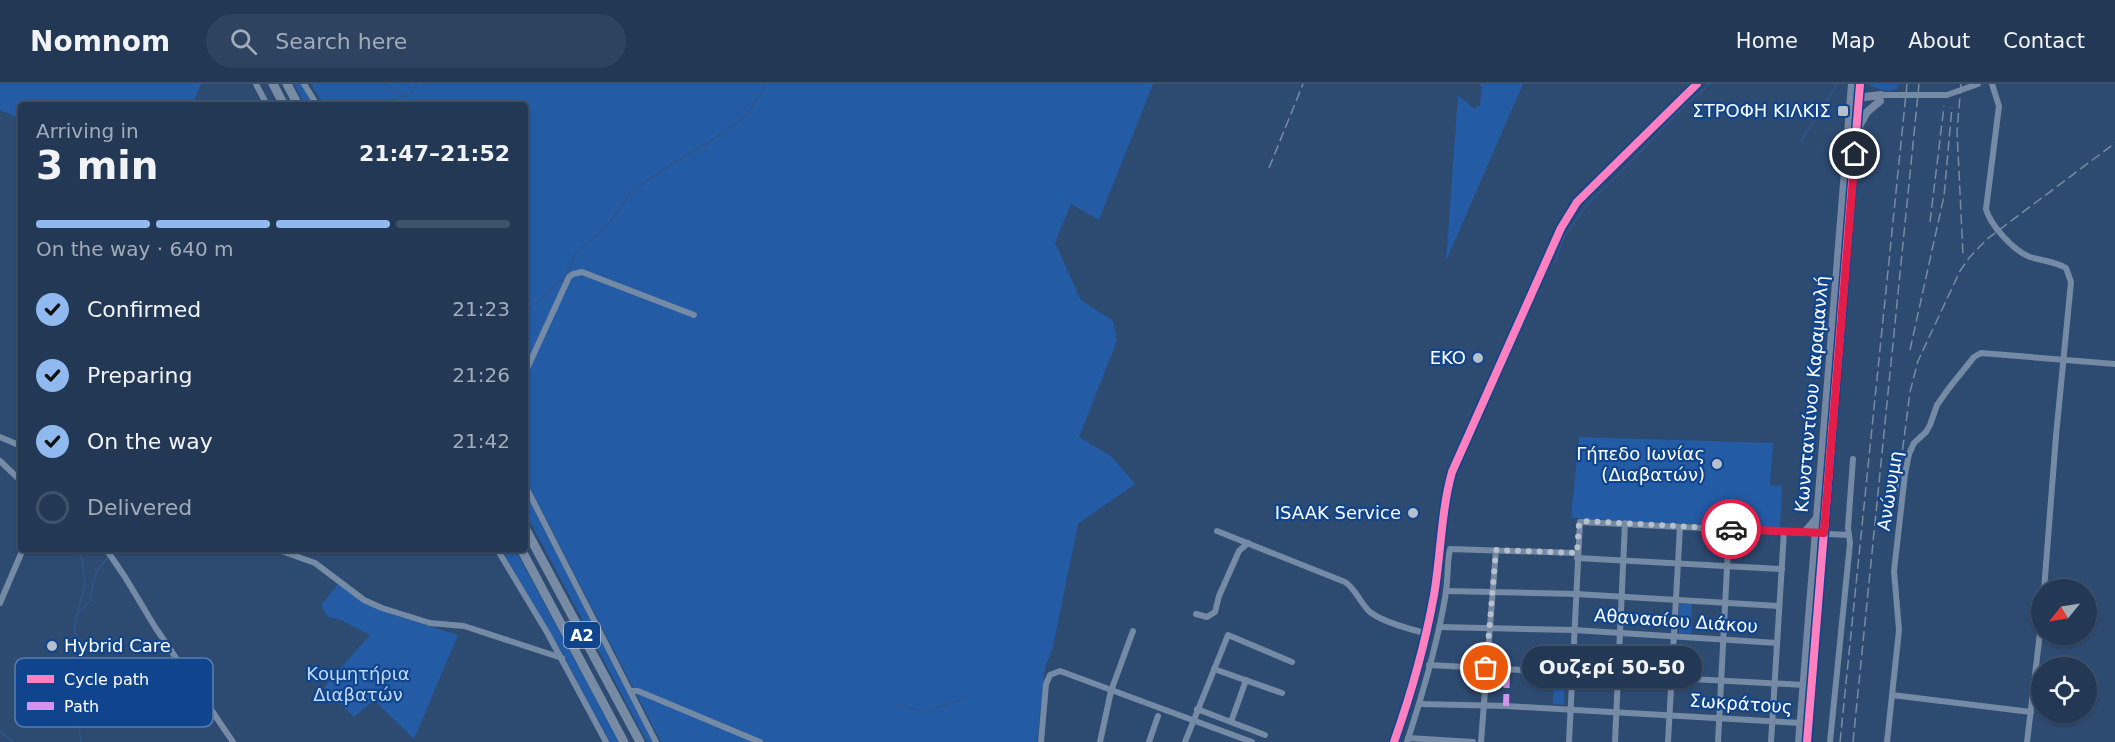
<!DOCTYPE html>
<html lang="en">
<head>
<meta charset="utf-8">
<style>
  body { margin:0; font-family:"DejaVu Sans",sans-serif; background:#2e435f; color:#f1f3f6; height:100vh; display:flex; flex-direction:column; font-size:22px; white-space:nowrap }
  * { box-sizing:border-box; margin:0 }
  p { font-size:20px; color:#a2acb9 }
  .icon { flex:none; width:33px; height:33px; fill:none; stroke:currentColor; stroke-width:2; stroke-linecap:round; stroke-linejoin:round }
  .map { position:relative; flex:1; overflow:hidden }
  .drawer { position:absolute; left:18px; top:18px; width:510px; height:450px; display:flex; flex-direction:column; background:#223855; border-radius:6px; box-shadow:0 2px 4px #0004,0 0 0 2px #3f526c }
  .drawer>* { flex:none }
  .needle { width:39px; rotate:240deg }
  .buttons { position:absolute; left:2031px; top:495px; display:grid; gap:12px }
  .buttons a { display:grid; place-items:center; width:66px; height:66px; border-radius:50%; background:#223855; box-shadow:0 2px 4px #0004,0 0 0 2px #3f526c; font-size:30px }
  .pin { position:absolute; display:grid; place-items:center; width:51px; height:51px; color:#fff; margin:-26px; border:3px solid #fff; border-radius:50%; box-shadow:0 2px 6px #0007 }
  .courier { position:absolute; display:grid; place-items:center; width:60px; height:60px; margin:-30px; border:4px solid #e11d48; border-radius:50%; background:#fff; color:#222; box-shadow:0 2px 8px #0007 }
  .bubble { position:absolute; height:42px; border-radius:21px; background:#223855; box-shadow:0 2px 4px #0004,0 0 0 2px #3f526c; font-size:20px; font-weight:700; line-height:42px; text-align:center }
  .overview em { font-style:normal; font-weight:700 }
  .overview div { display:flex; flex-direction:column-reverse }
  .overview { display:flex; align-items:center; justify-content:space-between; height:102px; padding:0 18px }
  h1 { font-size:39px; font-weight:700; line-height:45px }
  .bar { display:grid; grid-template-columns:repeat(4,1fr); gap:9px 6px; align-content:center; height:72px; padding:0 18px }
  .bar i { height:8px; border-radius:4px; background:#3f526c }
  .bar .on { background:#90b9f0 }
  .bar p { grid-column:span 4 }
  ol { padding:0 18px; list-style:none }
  li { display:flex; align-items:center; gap:18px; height:66px }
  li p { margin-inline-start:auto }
  li .icon { padding:6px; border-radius:50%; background:#90b9f0; color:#111; stroke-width:4 }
  li:last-child { color:#a2acb9 }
  li i { width:33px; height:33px; border:3px solid #3f526c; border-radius:50% }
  header { display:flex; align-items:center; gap:36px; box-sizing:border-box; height:84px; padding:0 30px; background:#223855; border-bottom:2px solid #3f526c }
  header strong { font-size:28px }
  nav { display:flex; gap:33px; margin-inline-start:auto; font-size:21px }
  .search { width:420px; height:54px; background:#2e435f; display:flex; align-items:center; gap:15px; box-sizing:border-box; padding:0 21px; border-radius:33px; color:#a2acb9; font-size:22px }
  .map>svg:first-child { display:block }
  .green { fill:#235ba5 }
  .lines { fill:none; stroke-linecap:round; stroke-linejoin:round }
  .stream { stroke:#2f558a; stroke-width:1.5 }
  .minor { stroke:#748aa5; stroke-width:6 }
  .major { stroke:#7487a3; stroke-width:8 }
  .highway { stroke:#778ba4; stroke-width:9 }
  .rail { stroke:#778ba4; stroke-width:1.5; stroke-dasharray:10 4.5; stroke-linecap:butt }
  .quiet { stroke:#d193ec; stroke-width:6; stroke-dasharray:12 6; stroke-linecap:butt }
  .cycleway-casing { stroke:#10458e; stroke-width:11 }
  .cycleway { stroke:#ff80c0; stroke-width:8 }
  .done { stroke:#b6c0cd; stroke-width:6; stroke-dasharray:0 10.8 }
  .route { stroke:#e11d48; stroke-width:8 }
  .poi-dot { fill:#b6c0cd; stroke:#10458e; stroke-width:2 }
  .labels { text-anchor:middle; stroke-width:4.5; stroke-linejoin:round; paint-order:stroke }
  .shield { fill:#10458e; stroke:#b7c7dd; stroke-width:1.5 }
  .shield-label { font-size:16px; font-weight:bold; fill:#fff }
  .poi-label { font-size:18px; fill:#fff; stroke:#10458e; text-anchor:end }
  .street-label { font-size:18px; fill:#fff; stroke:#10458e }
  .park-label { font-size:18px; fill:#c0dbfd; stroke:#10458e }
  .key { fill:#10458e; stroke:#587db0; stroke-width:1.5 }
  .key-label { font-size:16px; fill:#fff }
</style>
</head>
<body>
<header>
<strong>Nomnom</strong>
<div class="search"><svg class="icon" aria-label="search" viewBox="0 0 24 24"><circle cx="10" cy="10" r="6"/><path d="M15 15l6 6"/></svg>Search here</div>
<nav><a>Home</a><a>Map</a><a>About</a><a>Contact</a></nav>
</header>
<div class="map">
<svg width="2115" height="658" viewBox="0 0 2115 658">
  <rect width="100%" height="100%" fill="#2d4a71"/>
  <g class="green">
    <path d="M0 0H201L192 21H21V35L0 26Z"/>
    <path d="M294 0H303L315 21H305Z"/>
    <path d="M311 0H1153L1099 136 1071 120 1055 159 1081 216 1113 237 1117 257 1079 353 1111 372 1135 400 1078 440 1053 563 1045 584 1037 658H661L525 394V21H324Z"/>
    <path d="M1479 0H1523L1446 177 1458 11 1474 25 1480 21 1482 4Z"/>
    <path d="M1869 0H1898L1897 5C1888 8 1877 6 1869 0Z"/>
    <path d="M1579 353 1773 359 1770 401 1782 402 1780 445 1571 434Z"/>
    <path d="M525 407 653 658H647L525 428Z"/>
    <path d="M501 465H515L619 658H610L562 569Z"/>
    <path d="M338 500 388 529 458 551 414 655 374 616 354 633 324 603 370 551 339 535 328 533 321 521Z"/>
    <path d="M1679 520H1692L1691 549H1679Z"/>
    <path d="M1554 592 1565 593 1564 621 1553 620Z"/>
  </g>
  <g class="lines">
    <g class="stream">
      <path d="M383 0 406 11"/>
      <path d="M363 21 407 12 418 0"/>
      <path d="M1800 59 1837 0"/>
      <path d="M1555 178 1563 155 1589 118 1619 90 1685 21 1710 0"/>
      <path d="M525 228 565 193 576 169 606 143 631 108 672 80 708 59 747 31 765 4V0"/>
      <path d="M77 465 82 475 85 500 74 543 78 564 88 583 84 601 76 616 81 658"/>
      <path d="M78 528 90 517 93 499 97 487 108 473"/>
      <path d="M896 620 926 628 967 613"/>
      <path d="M0 647 13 658"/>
    </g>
    <g class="minor">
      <path d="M256 0 267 21"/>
      <path d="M304 0 317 21"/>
      <path d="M1992 0 1999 22 1986 125C1990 141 2014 167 2030 173 2042 177 2054 177 2066 184L2071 198 2056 352 2044 506"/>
      <path d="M1881 11H1947L1978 0"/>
      <path d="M525 289 569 193 573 190 582 188 694 231"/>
      <path d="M0 353 21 362"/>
      <path d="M0 377 21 397"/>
      <path d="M525 401 656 658"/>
      <path d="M1217 447 1345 498C1356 505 1360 519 1370 528 1383 538 1409 545 1425 549"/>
      <path d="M106 465 125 493 155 543 233 658"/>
      <path d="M276 465 315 479 364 516 382 524 430 539 464 542 562 574"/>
      <path d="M497 465 548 550 606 658"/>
      <path d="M1577 474 1782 485"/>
      <path d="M1446 507 1576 510 1779 522"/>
      <path d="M0 519 23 465"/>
      <path d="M1196 530 1207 533 1215 528 1219 512 1239 467 1248 459"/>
      <path d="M1439 543 1574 546 1777 559"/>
      <path d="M1429 581 1804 601"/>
      <path d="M1214 585 1282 609"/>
      <path d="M630 607H638L760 658"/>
      <path d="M1892 611 2031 628"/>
      <path d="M1420 620 1506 622 1801 639"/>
      <path d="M1197 625 1265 651"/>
      <path d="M1231 638 1246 596"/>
      <path d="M1408 654 1473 658"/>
      <path d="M1041 658 1046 600 1050 591 1060 587 1252 658"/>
      <path d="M1100 658 1111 607 1133 547"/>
      <path d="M1149 658 1158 632"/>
      <path d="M1185 658 1228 551 1292 578"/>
      <path d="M1407 658C1423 609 1438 559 1446 508 1448 494 1447 479 1450 465L1577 469"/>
      <path d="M1481 658 1496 466"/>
      <path d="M1569 658 1580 438 1849 451"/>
      <path d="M1615 658 1625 439"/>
      <path d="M1668 658 1680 443"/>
      <path d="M1718 658 1729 445"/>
      <path d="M1771 658 1784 447"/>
      <path d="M1830 658 1850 459 1848 444 1853 375"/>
      <path d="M1887 658 1899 546 1894 487 1905 390 1909 370 1914 359 1926 348 1930 341 1937 321 1949 304 1974 273 1981 269 2115 280"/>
      <path d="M2027 658 2042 532"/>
    </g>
    <g class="major">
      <path d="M1856 14 1881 11"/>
      <path d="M1859 42 1867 28 1880 17"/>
      <path d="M1805 448 1816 435"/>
      <path d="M1394 658C1411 610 1425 561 1434 511 1441 470 1441 427 1452 388L1561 144 1577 118 1697 0"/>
      <path d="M1799 658 1852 0"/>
      <path d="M1807 658 1860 0"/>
    </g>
    <g class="highway">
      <path d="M273 0 284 21"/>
      <path d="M287 0 298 21"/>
      <path d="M525 444 640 658"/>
      <path d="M521 465 624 658"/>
    </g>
    <g class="rail">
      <path d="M1961 0 1957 47 1963 171"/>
      <path d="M1269 84 1303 0"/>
      <path d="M1930 138 1944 22"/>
      <path d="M1910 266 1944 112 1952 23"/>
      <path d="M1897 409 1910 308 1918 277 1960 187 1969 174 1987 155 2115 59"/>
      <path d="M1840 658 1907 0"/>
      <path d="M1853 658 1919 0"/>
    </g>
    <path class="quiet" d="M1506 622 1507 586"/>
    <defs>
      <g id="cycleway">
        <path d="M1394 658C1411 610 1425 561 1434 511 1441 470 1441 427 1452 388L1561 144 1577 118 1697 0"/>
        <path d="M1807 658 1860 0"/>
      </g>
    </defs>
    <use href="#cycleway" class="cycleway-casing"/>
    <use href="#cycleway" class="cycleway"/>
  </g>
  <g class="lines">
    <path class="done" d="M1486 584 1496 466 1577 469 1579 439 1584 437 1731 445"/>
    <path class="route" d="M1731 445 1824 449 1855 70"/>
  </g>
  <g class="poi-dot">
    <rect x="1837" y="21" width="12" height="12" rx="3"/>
    <circle cx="1478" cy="274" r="6"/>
    <circle cx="1717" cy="380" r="6"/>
    <circle cx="1413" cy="429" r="6"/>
    <circle cx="52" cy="562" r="6"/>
  </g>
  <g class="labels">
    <rect class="shield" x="564" y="538" width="36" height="26" rx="4.5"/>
    <g class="shield-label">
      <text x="582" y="557">Α2</text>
    </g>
    <g class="poi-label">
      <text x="1831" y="33">ΣΤΡΟΦΗ ΚΙΛΚΙΣ</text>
      <text x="1466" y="280">EKO</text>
      <text x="1705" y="376">Γήπεδο Ιωνίας<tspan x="1705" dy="21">(Διαβατών)</tspan></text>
      <text x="1401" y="435">ISAAK Service</text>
      <text x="64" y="568" text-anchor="start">Hybrid Care</text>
    </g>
    <g class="street-label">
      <text transform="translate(1812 310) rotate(-85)" y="6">Κωνσταντίνου Καραμανλή</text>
      <text transform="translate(1890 407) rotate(-81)" y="6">Ανώνυμη</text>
      <text transform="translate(1676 537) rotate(4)" y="6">Αθανασίου Διάκου</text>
      <text transform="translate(1741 620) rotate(4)" y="6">Σωκράτους</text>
    </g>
    <g class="park-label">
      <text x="358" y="596">Κοιμητήρια<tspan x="358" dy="21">Διαβατών</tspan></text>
    </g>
  </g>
  <rect x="15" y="574" width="198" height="69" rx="9" class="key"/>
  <rect x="27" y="591" width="27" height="8" fill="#ff80c0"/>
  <rect x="27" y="618" width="27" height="8" fill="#d193ec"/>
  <g class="key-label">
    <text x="64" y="601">Cycle path</text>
    <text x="64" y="628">Path</text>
  </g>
</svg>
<div class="buttons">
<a><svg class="needle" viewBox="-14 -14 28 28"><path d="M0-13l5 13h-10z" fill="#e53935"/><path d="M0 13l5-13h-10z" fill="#a2acb9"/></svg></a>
<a><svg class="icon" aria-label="locate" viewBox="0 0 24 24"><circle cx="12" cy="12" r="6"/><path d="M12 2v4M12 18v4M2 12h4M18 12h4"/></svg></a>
</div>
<div class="pin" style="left:1486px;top:584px;background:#ea580c"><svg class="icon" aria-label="bag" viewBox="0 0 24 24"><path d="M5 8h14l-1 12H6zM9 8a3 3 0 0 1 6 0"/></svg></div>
<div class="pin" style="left:1855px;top:70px;background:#1f2937"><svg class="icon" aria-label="home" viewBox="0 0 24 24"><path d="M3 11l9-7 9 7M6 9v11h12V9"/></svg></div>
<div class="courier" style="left:1731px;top:445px"><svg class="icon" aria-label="car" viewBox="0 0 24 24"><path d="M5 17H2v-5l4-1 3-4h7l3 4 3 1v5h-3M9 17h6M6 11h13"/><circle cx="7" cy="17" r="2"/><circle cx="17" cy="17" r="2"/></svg></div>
<div class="bubble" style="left:1522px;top:562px;width:180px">Ουζερί 50-50</div>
<section class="drawer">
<div class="overview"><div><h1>3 min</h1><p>Arriving in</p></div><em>21:47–21:52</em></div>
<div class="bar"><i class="on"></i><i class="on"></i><i class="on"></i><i></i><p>On the way · 640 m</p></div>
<ol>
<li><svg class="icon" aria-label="check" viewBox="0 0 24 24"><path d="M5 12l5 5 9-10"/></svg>Confirmed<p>21:23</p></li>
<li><svg class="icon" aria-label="check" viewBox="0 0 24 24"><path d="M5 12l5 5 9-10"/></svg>Preparing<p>21:26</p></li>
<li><svg class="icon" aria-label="check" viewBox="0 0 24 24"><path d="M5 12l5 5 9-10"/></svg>On the way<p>21:42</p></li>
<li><i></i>Delivered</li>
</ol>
</section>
</div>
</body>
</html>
